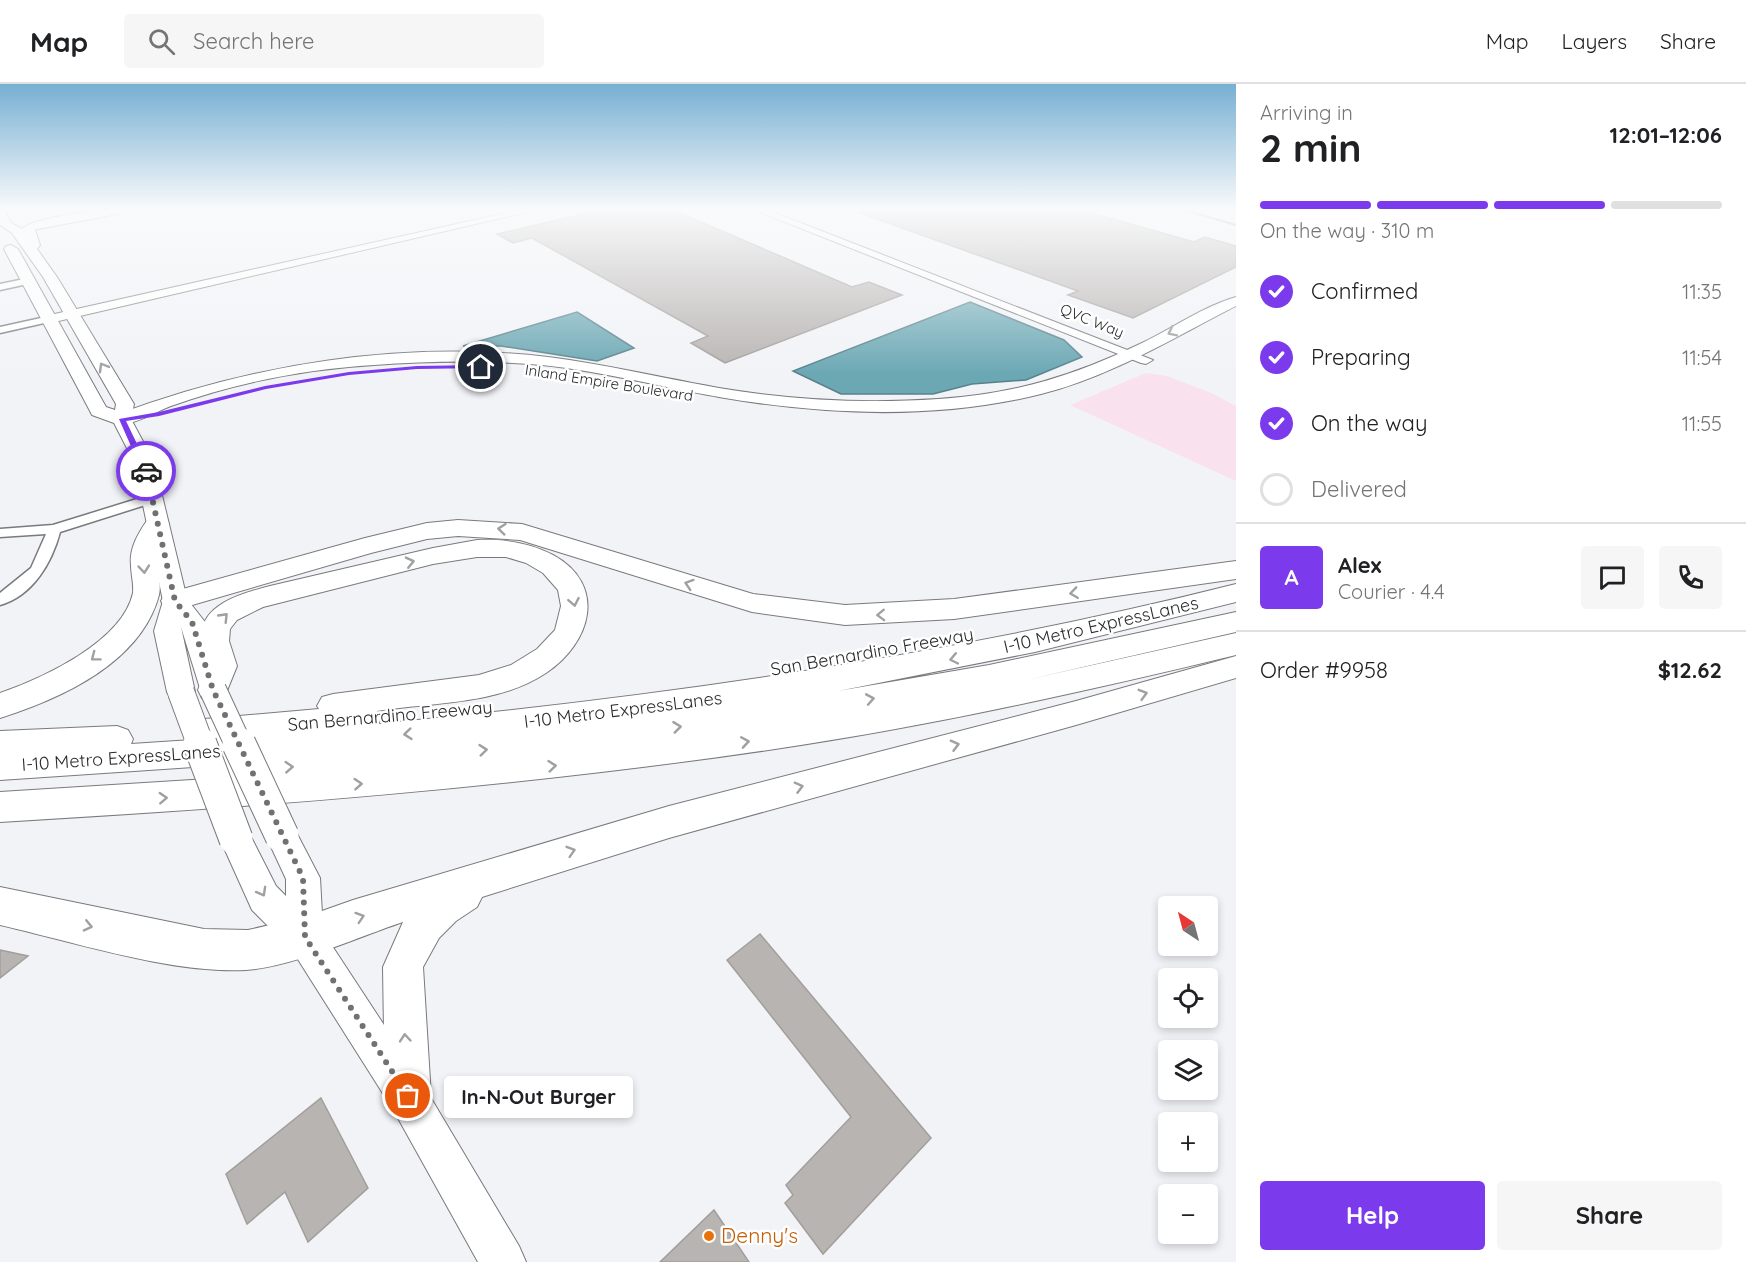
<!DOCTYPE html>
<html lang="en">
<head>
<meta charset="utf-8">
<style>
  body { margin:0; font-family:Quicksand,sans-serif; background:#f6f6f6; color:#202124; height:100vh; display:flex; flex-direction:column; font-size:22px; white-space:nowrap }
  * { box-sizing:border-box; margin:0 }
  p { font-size:20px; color:#757577 }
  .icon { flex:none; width:33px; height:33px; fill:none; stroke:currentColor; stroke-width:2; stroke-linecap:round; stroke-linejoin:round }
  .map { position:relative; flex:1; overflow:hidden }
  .panel { display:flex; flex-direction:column; background:#fff; width:510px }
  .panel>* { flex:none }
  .needle { width:39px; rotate:324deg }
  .tools { position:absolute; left:1158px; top:812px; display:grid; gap:12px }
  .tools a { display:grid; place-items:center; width:60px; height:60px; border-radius:6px; background:#fff; box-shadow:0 3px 9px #0003; font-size:30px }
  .pin { position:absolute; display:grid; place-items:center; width:51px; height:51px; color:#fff; margin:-26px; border:3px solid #fff; border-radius:50%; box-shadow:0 2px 6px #0007 }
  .courier { position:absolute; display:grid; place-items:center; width:60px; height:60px; margin:-30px; border:4px solid #7c3aed; border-radius:50%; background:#fff; color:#222; box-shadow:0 2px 8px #0007 }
  .bubble { position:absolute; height:42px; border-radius:6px; background:#fff; box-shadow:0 3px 9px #0003; font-size:20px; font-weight:700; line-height:42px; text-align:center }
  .head em { font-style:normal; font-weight:700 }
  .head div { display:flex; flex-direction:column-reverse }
  .head { display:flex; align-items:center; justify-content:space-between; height:102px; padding:0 24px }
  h1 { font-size:39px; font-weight:700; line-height:45px }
  .bar { display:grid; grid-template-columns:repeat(4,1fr); gap:9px 6px; align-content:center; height:72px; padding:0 24px }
  .bar i { height:8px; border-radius:4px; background:#e0e0e0 }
  .bar .selected { background:#7c3aed }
  .bar p { grid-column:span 4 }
  .line { display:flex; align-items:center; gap:15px; padding:0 24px; border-top:2px solid #e0e0e0 }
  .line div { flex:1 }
  .round { display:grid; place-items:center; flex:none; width:63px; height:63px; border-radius:6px; background:#f6f6f6 }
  ol { padding:0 24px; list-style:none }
  li { display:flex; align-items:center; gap:18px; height:66px }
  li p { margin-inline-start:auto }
  li .icon { padding:6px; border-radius:50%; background:#7c3aed; color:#fff; stroke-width:4 }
  li:last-child { color:#757577 }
  li i { width:33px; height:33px; border:3px solid #e0e0e0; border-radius:50% }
  .button { display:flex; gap:12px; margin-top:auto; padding:12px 24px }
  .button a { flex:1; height:69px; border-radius:6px; background:#7c3aed; color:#fff; font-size:24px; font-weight:700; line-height:69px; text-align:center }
  .button a+a { background:#f6f6f6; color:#202124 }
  header { display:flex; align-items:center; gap:36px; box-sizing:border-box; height:84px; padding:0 30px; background:#fff; border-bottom:2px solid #e0e0e0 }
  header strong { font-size:28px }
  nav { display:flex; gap:33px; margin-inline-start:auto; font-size:21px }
  .search { width:420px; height:54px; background:#f6f6f6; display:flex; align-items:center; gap:15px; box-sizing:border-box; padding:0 21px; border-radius:6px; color:#757577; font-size:22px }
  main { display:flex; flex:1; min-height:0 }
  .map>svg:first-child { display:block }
  .commercial { fill:#f9e2ee }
  .water { fill:#6ba8b4; stroke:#58828b; stroke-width:1.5 }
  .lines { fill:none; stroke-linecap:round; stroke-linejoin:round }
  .stream { stroke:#58828b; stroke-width:2 }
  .building { fill:#b8b4b2; stroke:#a29e9c; stroke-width:1.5 }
  .minor-casing { stroke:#797a7e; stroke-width:3 }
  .tertiary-casing { stroke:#797a7e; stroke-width:2 }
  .secondary-casing { stroke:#797a7e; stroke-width:2 }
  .primary-casing { stroke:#797a7e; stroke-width:2 }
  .motorway-casing { stroke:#797a7e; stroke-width:2 }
  .minor { fill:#fff; fill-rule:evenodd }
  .tertiary { fill:#fff; fill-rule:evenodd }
  .secondary { fill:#fff; fill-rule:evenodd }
  .primary { fill:#fff; fill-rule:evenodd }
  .motorway { fill:#fff; fill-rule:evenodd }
  .primary-bridge-far1-casing { stroke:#797a7e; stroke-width:28; stroke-linecap:butt }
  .primary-bridge-casing { stroke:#797a7e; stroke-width:35; stroke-linecap:butt }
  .primary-bridge-far1 { stroke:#fff; stroke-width:26 }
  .primary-bridge { stroke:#fff; stroke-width:33 }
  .oneway { stroke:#9fa0a0 }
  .route { fill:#7c3aed }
  .done { stroke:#707173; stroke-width:6; stroke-dasharray:0 10.8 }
  .food-dot { fill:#e8710a; stroke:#fff; stroke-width:2 }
  .labels { text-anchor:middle; stroke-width:5; stroke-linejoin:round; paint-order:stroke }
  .far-street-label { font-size:15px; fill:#2a2b2c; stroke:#fff }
  .street-label { font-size:18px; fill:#2a2b2c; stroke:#fff }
  .near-food-label { font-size:21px; fill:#c56008; stroke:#fff; text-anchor:start }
</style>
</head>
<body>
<header>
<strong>Map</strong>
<div class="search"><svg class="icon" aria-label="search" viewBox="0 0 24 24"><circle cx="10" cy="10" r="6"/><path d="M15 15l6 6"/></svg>Search here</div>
<nav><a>Map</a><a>Layers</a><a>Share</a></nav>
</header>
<main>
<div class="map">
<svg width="1236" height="1178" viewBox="0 0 1236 1178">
  <rect width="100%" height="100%" fill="#f2f3f7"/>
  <path class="commercial" d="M1146 289 1167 292 1211 309 1236 322V397L1070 321Z"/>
  <g class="water">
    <path d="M970 218 1064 256 1082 273 1026 296 972 300 933 310H841L793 287Z"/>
    <path d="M577 228 634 264 597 277 501 262H463Z"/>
  </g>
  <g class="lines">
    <path class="stream" d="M1181 125 1236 141"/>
  </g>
  <g class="building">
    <path d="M604 125H671L852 203 869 198 902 211 725 279 691 259 708 252 532 154 513 159 497 150Z"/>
    <path d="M849 125H1078L1194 158 1205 153 1236 162V183L1133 234 1068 211 1078 207Z"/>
    <path d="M760 850 931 1054 823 1170 785 1119 793 1111 786 1101 851 1033 727 876Z"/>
    <path d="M0 866 28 872 0 894Z"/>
    <path d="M321 1014 368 1104 308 1158 285 1108 247 1140 226 1090Z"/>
    <path d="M714 1126 749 1178H660Z"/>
  </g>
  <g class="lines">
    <defs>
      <g id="minor">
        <path d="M29 194 33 197 32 199 0 206V200Z"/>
        <path d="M50 232 55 235 53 237 0 249V243Z"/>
        <path d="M153 410 159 414 158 417 60 448C52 478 33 512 0 521V509L31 484 46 450 0 453V445L53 441Z"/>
      </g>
      <g id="tertiary">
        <path d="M523 125H540L50 239 44 235 50 231Z"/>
        <path d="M752 125H765L1153 276 1146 280 1141 279Z"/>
      </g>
      <path id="secondary" d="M1236 213V222C1173 254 1110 293 1041 310 937 336 823 331 719 313 660 303 602 287 542 281 486 276 430 277 374 281 306 285 235 299 171 322 155 328 132 343 116 339L114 335 116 331C252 280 402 256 548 273 605 280 662 294 719 304 791 316 865 320 938 315 1014 310 1074 292 1142 259 1173 244 1204 222 1236 213Z"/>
      <g id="primary">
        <path d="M0 125H4L11 139 22 145C32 133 110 124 129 125L123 129 38 145 35 146 40 161 37 165 57 193 134 320 131 335 154 378 187 515 205 538 227 606 223 614 213 617 203 614 181 543 195 608 191 616 181 619 171 616 167 608 154 547 163 517 134 378 114 339 92 331 90 327 4 165 6 162 11 161 18 165 106 323 115 326 116 320 43 193 12 149 0 141Z"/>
        <path d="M282 737 293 742 320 794 323 848 422 999 519 1162 526 1178H478L394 1027 292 866 252 826 220 755 225 745 236 740 247 745 276 802 286 812V795L266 752 271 742Z"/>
      </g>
      <g id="motorway">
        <path d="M157 432 166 435 169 440C164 451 156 462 156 474 156 486 162 499 159 511 141 579 60 615 0 634V609C43 594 122 558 133 509 134 500 131 490 131 481 129 464 139 448 148 435Z"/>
        <path d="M458 436 522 440 753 510 845 521 954 515 1236 477V495L954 535 845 541 752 528 520 456 458 452 427 455 371 469 175 526 165 524 161 517 165 510 365 454 427 439Z"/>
        <path d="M477 456C502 455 529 458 553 471 608 501 591 559 546 589 498 621 433 618 377 627L381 634 378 640C668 612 953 571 1236 500V518L1035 568 838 607 989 581 1236 528V548L1026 596 1236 549V571C1083 608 930 642 775 665 518 703 259 723 0 738V708L224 694 220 687 223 681 0 696V647L117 642 128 646 133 655 131 660 192 656 188 648 193 639 204 635 319 625 317 622 322 613 333 610 479 591 511 581 537 565 555 546 561 522 558 506 543 489 526 479 506 473H477L433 480 263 523 237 536 230 545 229 557 237 582 224 614 213 618 202 614 198 606C201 598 208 587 206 579 205 571 201 564 201 556 199 520 243 509 270 502L433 464Z"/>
        <path d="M1236 572V594L1076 641 669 754 482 813 477 823 456 837 439 854 423 883 431 1013 424 1029 408 1036 392 1029 385 1013 383 883 403 838C358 853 292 883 246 886 172 890 74 858 0 841V803L204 845 248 846 305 833 353 816 669 722 1076 617Z"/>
      </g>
    </defs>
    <use href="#minor" class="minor-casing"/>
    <use href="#tertiary" class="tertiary-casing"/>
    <use href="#secondary" class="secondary-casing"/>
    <use href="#primary" class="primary-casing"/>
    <use href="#motorway" class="motorway-casing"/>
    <use href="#minor" class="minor"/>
    <use href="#tertiary" class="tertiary"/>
    <use href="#secondary" class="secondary"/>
    <use href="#primary" class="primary"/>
    <use href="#motorway" class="motorway"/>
    <defs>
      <g id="primary-bridge-far1">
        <path d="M213 606 239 662"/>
        <path d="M181 608 201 662"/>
      </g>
      <g id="primary-bridge">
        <path d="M200 660 236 755"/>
        <path d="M239 660 282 752"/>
      </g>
    </defs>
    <use href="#primary-bridge-far1" class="primary-bridge-far1-casing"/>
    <use href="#primary-bridge" class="primary-bridge-casing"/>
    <use href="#primary-bridge-far1" class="primary-bridge-far1"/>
    <use href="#primary-bridge" class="primary-bridge"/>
  </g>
  <defs><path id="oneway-chevron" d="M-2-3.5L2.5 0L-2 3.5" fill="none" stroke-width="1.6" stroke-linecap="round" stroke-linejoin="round" transform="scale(1.5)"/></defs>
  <g class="oneway">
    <use href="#oneway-chevron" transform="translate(1172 248) rotate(154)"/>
    <use href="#oneway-chevron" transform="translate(103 283) rotate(-120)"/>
    <use href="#oneway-chevron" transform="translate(502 445) rotate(-174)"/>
    <use href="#oneway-chevron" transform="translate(410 478) rotate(-13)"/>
    <use href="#oneway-chevron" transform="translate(144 485) rotate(85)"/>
    <use href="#oneway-chevron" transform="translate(689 500) rotate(-162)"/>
    <use href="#oneway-chevron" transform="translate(1074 509) rotate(172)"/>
    <use href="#oneway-chevron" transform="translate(574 518) rotate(79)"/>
    <use href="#oneway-chevron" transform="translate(881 531) rotate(178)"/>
    <use href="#oneway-chevron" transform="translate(224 533) rotate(-46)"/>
    <use href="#oneway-chevron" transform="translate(95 573) rotate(143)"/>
    <use href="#oneway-chevron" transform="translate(954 575) rotate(168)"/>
    <use href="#oneway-chevron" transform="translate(1143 610) rotate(-16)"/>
    <use href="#oneway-chevron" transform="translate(870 615) rotate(-10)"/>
    <use href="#oneway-chevron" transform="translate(677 643) rotate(-7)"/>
    <use href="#oneway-chevron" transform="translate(408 650) rotate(174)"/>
    <use href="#oneway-chevron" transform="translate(745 658) rotate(-9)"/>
    <use href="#oneway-chevron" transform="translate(955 661) rotate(-15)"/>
    <use href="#oneway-chevron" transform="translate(483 666) rotate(-6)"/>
    <use href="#oneway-chevron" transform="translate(552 682) rotate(-6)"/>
    <use href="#oneway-chevron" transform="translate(289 683) rotate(-4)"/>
    <use href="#oneway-chevron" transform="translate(358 700) rotate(-4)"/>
    <use href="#oneway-chevron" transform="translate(799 703) rotate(-15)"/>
    <use href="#oneway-chevron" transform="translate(163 714) rotate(-3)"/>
    <use href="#oneway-chevron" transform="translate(571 767) rotate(-17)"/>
    <use href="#oneway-chevron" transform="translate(262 808) rotate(61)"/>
    <use href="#oneway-chevron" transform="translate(360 833) rotate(-18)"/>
    <use href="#oneway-chevron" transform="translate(88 842) rotate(13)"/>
    <use href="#oneway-chevron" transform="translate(405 954) rotate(-95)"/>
  </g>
  <linearGradient id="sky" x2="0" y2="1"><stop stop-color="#76afd3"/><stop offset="0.43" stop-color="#f9fafb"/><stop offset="1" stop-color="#f9fafb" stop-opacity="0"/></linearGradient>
  <rect width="1236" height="290" fill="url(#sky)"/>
  <path class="route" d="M481 281 483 284 417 285 349 291 266 305 159 332 126 337 150 387 146 389 142 387 119 335 159 328 265 302 349 288 417 282Z"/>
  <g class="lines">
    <path class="done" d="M146 387 175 517 192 538 213 606 303 794 305 853 408 1012"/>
  </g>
  <circle class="food-dot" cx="709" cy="1152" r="6"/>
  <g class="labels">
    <g class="far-street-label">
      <text transform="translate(1092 237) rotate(22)" y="5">QVC Way</text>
      <text transform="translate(609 299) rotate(9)" y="5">Inland Empire Boulevard</text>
    </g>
    <g class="street-label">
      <text transform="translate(1101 541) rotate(-13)" y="6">I-10 Metro ExpressLanes</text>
      <text transform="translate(872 568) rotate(-10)" y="6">San Bernardino Freeway</text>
      <text transform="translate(623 626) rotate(-7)" y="6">I-10 Metro ExpressLanes</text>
      <text transform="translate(390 632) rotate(-5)" y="6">San Bernardino Freeway</text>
      <text transform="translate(121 674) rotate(-4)" y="6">I-10 Metro ExpressLanes</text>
    </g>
    <g class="near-food-label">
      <text x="721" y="1159">Denny's</text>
    </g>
  </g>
</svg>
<div class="tools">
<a><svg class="needle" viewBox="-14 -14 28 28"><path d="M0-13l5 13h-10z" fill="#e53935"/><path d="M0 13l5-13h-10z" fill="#757577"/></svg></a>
<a><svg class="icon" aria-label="locate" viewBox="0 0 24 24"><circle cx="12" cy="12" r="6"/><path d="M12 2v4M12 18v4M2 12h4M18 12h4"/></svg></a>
<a><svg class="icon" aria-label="layers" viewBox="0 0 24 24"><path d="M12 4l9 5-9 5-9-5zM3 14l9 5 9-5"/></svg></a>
<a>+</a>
<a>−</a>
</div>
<div class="pin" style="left:408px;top:1012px;background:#ea580c"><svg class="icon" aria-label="bag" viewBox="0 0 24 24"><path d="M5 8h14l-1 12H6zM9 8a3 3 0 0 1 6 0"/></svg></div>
<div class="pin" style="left:481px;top:283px;background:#1f2937"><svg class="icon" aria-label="home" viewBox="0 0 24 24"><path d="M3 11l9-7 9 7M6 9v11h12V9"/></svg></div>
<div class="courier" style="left:146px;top:387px"><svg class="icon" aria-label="car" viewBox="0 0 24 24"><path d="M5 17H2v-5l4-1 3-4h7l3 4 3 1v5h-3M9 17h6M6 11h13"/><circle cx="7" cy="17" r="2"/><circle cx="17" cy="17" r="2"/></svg></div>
<div class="bubble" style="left:444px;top:992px;width:189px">In-N-Out Burger</div>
</div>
<section class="panel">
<div class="head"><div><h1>2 min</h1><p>Arriving in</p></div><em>12:01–12:06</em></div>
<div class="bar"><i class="selected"></i><i class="selected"></i><i class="selected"></i><i></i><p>On the way · 310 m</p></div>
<ol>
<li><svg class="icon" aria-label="check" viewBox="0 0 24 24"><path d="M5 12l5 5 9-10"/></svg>Confirmed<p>11:35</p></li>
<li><svg class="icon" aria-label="check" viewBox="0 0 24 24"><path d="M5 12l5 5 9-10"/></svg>Preparing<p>11:54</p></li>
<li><svg class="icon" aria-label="check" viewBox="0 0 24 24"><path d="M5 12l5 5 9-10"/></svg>On the way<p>11:55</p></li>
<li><i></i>Delivered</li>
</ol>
<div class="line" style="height:108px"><b class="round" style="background:#7c3aed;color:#fff">A</b><div><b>Alex</b><p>Courier · 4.4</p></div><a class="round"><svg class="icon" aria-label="chat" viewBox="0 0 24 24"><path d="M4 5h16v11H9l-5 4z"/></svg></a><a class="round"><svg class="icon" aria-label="phone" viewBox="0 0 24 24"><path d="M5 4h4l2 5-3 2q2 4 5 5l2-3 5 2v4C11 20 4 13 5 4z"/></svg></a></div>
<div class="line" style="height:78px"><div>Order #9958</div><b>$12.62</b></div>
<div class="button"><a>Help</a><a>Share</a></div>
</section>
</main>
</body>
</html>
